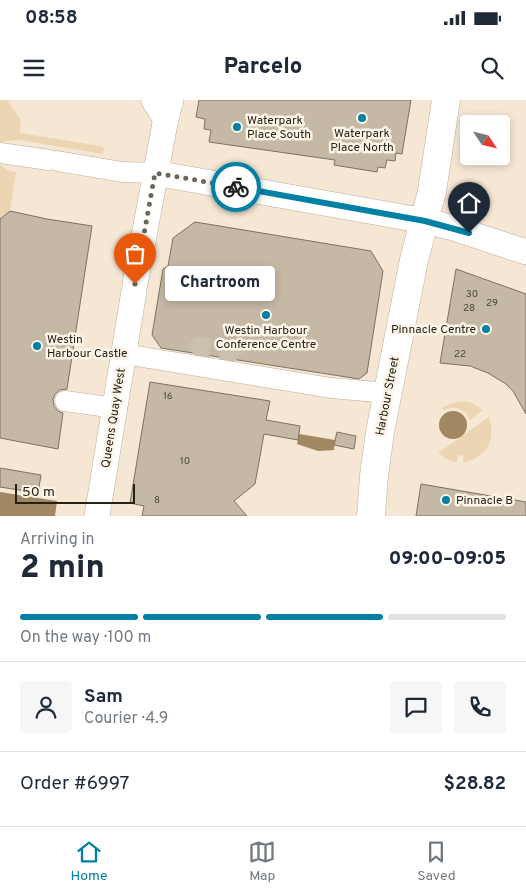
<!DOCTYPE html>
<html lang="en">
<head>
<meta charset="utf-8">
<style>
  body { margin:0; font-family:Overpass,sans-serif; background:#f6f6f7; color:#1f2937; height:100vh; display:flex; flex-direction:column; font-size:19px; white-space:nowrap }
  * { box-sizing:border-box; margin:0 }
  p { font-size:16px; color:#747a83 }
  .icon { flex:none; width:28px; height:28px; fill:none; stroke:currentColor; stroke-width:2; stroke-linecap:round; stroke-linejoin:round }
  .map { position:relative; height:416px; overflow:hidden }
  .drawer { display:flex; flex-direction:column; background:#fff; flex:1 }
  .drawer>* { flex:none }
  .needle { width:32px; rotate:125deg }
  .buttons { position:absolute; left:460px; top:15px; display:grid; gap:10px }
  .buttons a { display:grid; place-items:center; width:50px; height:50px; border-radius:5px; background:#fff; box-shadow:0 2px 8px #0003; font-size:25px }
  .scale { position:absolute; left:15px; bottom:12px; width:120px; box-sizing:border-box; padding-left:5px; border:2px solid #252018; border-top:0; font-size:14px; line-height:18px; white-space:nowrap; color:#252018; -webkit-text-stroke:4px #fef5e9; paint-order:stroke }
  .pin { position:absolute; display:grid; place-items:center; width:42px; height:42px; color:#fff; margin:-51px -21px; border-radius:50% 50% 50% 0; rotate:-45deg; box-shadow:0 0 5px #0007 }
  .pin .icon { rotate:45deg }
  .courier { position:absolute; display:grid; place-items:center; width:50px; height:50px; margin:-25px; border:4px solid #0080a5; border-radius:50%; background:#fff; color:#222; box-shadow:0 1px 6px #0007 }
  .bubble { position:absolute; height:35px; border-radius:5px; background:#fff; box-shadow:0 2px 8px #0003; font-size:16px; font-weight:800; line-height:35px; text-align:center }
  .overview em { font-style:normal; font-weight:800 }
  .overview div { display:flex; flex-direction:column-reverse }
  .overview { display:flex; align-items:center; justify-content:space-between; height:85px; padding:0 20px }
  h1 { font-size:32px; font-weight:800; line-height:38px }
  .bar { display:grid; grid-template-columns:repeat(4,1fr); gap:8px 5px; align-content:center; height:60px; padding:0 20px }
  .bar i { height:6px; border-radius:4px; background:#e0e1e3 }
  .bar .active { background:#0080a5 }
  .bar p { grid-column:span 4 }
  .line { display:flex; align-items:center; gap:12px; padding:0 20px; border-top:1px solid #e0e1e3 }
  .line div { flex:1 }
  .round { display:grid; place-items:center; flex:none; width:52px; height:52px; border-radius:5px; background:#f6f6f7 }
  .status { display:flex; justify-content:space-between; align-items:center; height:35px; padding:0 25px; background:#fff; direction:ltr }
  .status svg { height:14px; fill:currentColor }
  header { display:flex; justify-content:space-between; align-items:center; height:65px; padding:0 20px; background:#fff; font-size:22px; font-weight:800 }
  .menu { display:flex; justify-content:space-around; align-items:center; height:70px; border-top:1px solid #e0e1e3; background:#fff; font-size:14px; color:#747a83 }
  .menu a { display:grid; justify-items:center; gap:2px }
  .menu .active { color:#0080a5 }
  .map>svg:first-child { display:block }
  .green { fill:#ecd5b3 }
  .water { fill:#a18762 }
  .building { fill:#c5b8a5; stroke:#7d715f }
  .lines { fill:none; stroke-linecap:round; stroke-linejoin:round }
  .minor-tunnel { stroke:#cbbfae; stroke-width:20; stroke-dasharray:20 10; stroke-linecap:butt }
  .minor-casing { stroke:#bbae9b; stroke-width:21 }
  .major-casing { stroke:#bbae9b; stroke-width:26 }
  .highway-casing { stroke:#bbae9b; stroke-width:29 }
  .minor { stroke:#fff; stroke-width:20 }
  .major { stroke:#fff; stroke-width:25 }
  .highway { stroke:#fff; stroke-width:28 }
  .done { stroke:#6e6659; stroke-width:5; stroke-dasharray:0 9 }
  .route { stroke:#0080a5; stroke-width:6 }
  .poi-dot { fill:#0080a5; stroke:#fef5e9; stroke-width:2 }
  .labels { text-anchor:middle; stroke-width:5; stroke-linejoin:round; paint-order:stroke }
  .number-label { font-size:10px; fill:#4d463b }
  .poi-label { font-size:12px; fill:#252018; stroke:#fef5e9; text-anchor:start }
  .street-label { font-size:12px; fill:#252018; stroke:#fef5e9 }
</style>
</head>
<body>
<div class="status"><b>08:58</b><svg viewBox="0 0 49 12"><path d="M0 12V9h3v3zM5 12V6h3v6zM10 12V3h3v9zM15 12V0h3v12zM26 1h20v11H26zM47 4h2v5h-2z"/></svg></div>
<header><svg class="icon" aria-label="menu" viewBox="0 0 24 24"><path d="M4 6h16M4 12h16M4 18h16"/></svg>Parcelo<svg class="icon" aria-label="search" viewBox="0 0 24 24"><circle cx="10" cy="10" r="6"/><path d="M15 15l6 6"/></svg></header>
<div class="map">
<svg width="526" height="416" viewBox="0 0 526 416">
  <rect width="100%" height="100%" fill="#f5e7d3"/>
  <g class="green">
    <path d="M0 0H7L21 20 20 33 100 46 104 48 103 54 19 40 6 41 0 45Z"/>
    <path d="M0 65 7 70 16 72 10 111 0 119Z"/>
    <path d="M462 301 472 303 483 310 470 320C465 309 456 305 444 310L442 308 452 303Z"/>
    <path d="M489 317C496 341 487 357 463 363L464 356 458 355 457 362 450 361 438 353Z"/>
  </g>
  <g class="water">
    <circle cx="453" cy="325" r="14"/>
    <path d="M299 334 335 340 334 350 318 351 297 344Z"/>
    <path d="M0 392 57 401 55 416H0Z"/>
  </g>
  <g class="building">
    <path d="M199 0H411L402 54 396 53 395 61 387 60 385 68 378 67 377 72 334 65 335 60 209 42 211 30 204 29 205 19 196 17Z"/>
    <path d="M10 111 47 119 92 126 67 289 60 290 55 294 53 299 54 306 58 311 63 313 58 349 0 338V119Z"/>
    <path d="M195 122 371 151 383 171 367 273 359 279 353 278 161 248 152 235 163 169 168 166 173 138Z"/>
    <path d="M456 169 526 194V314L513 291 506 284 488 273 470 266 440 263Z"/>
    <path d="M150 282 270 301 266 320 300 326 298 340 264 334 255 384 234 401 247 416H142L144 406 130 403Z"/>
    <path d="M337 332 356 336 354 349 334 345Z"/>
    <path d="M0 368 41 375 38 393 0 387Z"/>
    <path d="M421 384 526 402V416H416Z"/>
  </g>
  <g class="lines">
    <path class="minor-tunnel" d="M193 253 200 247 232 252 240 260"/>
    <defs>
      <g id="minor">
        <path d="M151 0 165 23"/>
        <path d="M0 53 49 60"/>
        <path d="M57 61 122 72 155 73"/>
        <path d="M124 254 331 288 388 293"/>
        <path d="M65 301 115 308"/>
      </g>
      <g id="major">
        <path d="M155 73 425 121 450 127 526 152"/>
        <path d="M135 184 165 23 171 0"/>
        <path d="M97 416 134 191"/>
      </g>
      <path id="highway" d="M371 416 374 376 380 332 414 160 432 91 446 0"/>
    </defs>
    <use href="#minor" class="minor-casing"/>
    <use href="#major" class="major-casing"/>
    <use href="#highway" class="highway-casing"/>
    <use href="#minor" class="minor"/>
    <use href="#major" class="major"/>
    <use href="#highway" class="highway"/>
  </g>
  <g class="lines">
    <path class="done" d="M135 184 155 73 236 87"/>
    <path class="route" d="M236 87 425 121 469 133"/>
  </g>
  <g class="poi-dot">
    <circle cx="362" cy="18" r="5"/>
    <circle cx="237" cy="27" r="5"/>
    <circle cx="266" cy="215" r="5"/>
    <circle cx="486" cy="229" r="5"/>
    <circle cx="37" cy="246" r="5"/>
    <circle cx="446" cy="400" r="5"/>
  </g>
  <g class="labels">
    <g class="number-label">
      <text x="472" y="197">30</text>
      <text x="492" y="206">29</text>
      <text x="469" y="211">28</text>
      <text x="460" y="257">22</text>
      <text x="168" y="299">16</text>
      <text x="185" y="364">10</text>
      <text x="157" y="403">8</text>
    </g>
    <g class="poi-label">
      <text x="247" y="24">Waterpark<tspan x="247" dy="14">Place South</tspan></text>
      <text x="362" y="37" text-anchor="middle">Waterpark<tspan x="362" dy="14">Place North</tspan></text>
      <text x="476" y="233" text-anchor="end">Pinnacle Centre</text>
      <text x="266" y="234" text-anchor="middle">Westin Harbour<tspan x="266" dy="14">Conference Centre</tspan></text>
      <text x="47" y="243">Westin<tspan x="47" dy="14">Harbour Castle</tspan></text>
      <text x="456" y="404">Pinnacle B</text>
    </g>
    <g class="street-label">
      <text transform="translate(387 296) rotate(-79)" y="4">Harbour Street</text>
      <text transform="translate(113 318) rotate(-81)" y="4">Queens Quay West</text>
    </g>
  </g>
</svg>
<div class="buttons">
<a><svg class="needle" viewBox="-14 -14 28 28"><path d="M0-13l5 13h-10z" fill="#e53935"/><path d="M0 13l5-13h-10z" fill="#747a83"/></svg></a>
</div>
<div class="scale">50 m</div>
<div class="pin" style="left:135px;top:184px;background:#ea580c"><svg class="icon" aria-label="bag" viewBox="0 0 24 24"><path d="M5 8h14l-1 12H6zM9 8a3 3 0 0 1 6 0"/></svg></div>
<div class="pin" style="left:469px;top:133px;background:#1f2937"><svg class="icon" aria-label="home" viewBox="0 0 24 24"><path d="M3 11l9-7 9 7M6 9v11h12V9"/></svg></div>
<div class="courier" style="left:236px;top:87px"><svg class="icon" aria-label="bike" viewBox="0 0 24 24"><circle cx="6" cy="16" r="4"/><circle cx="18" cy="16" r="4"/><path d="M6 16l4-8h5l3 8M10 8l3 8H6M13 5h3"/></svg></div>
<div class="bubble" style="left:165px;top:166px;width:110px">Chartroom</div>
</div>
<section class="drawer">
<div class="overview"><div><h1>2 min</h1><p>Arriving in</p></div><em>09:00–09:05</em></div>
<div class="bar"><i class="active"></i><i class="active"></i><i class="active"></i><i></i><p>On the way · 100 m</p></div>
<div class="line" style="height:90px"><a class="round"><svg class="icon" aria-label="person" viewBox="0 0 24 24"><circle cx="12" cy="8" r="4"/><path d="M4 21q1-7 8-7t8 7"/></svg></a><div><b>Sam</b><p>Courier · 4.9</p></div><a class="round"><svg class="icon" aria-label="chat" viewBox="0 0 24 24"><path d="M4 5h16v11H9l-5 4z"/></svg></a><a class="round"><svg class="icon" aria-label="phone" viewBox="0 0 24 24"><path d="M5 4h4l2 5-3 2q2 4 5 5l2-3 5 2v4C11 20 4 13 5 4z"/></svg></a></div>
<div class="line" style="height:65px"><div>Order #6997</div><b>$28.82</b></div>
</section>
<nav class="menu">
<a class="active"><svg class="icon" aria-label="home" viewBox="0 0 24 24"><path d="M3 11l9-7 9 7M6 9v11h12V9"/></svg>Home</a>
<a><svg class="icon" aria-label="map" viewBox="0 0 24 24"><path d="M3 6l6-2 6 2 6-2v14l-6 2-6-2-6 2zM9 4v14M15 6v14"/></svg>Map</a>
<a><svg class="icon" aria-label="saved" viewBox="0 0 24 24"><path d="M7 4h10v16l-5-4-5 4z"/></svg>Saved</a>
</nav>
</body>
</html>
